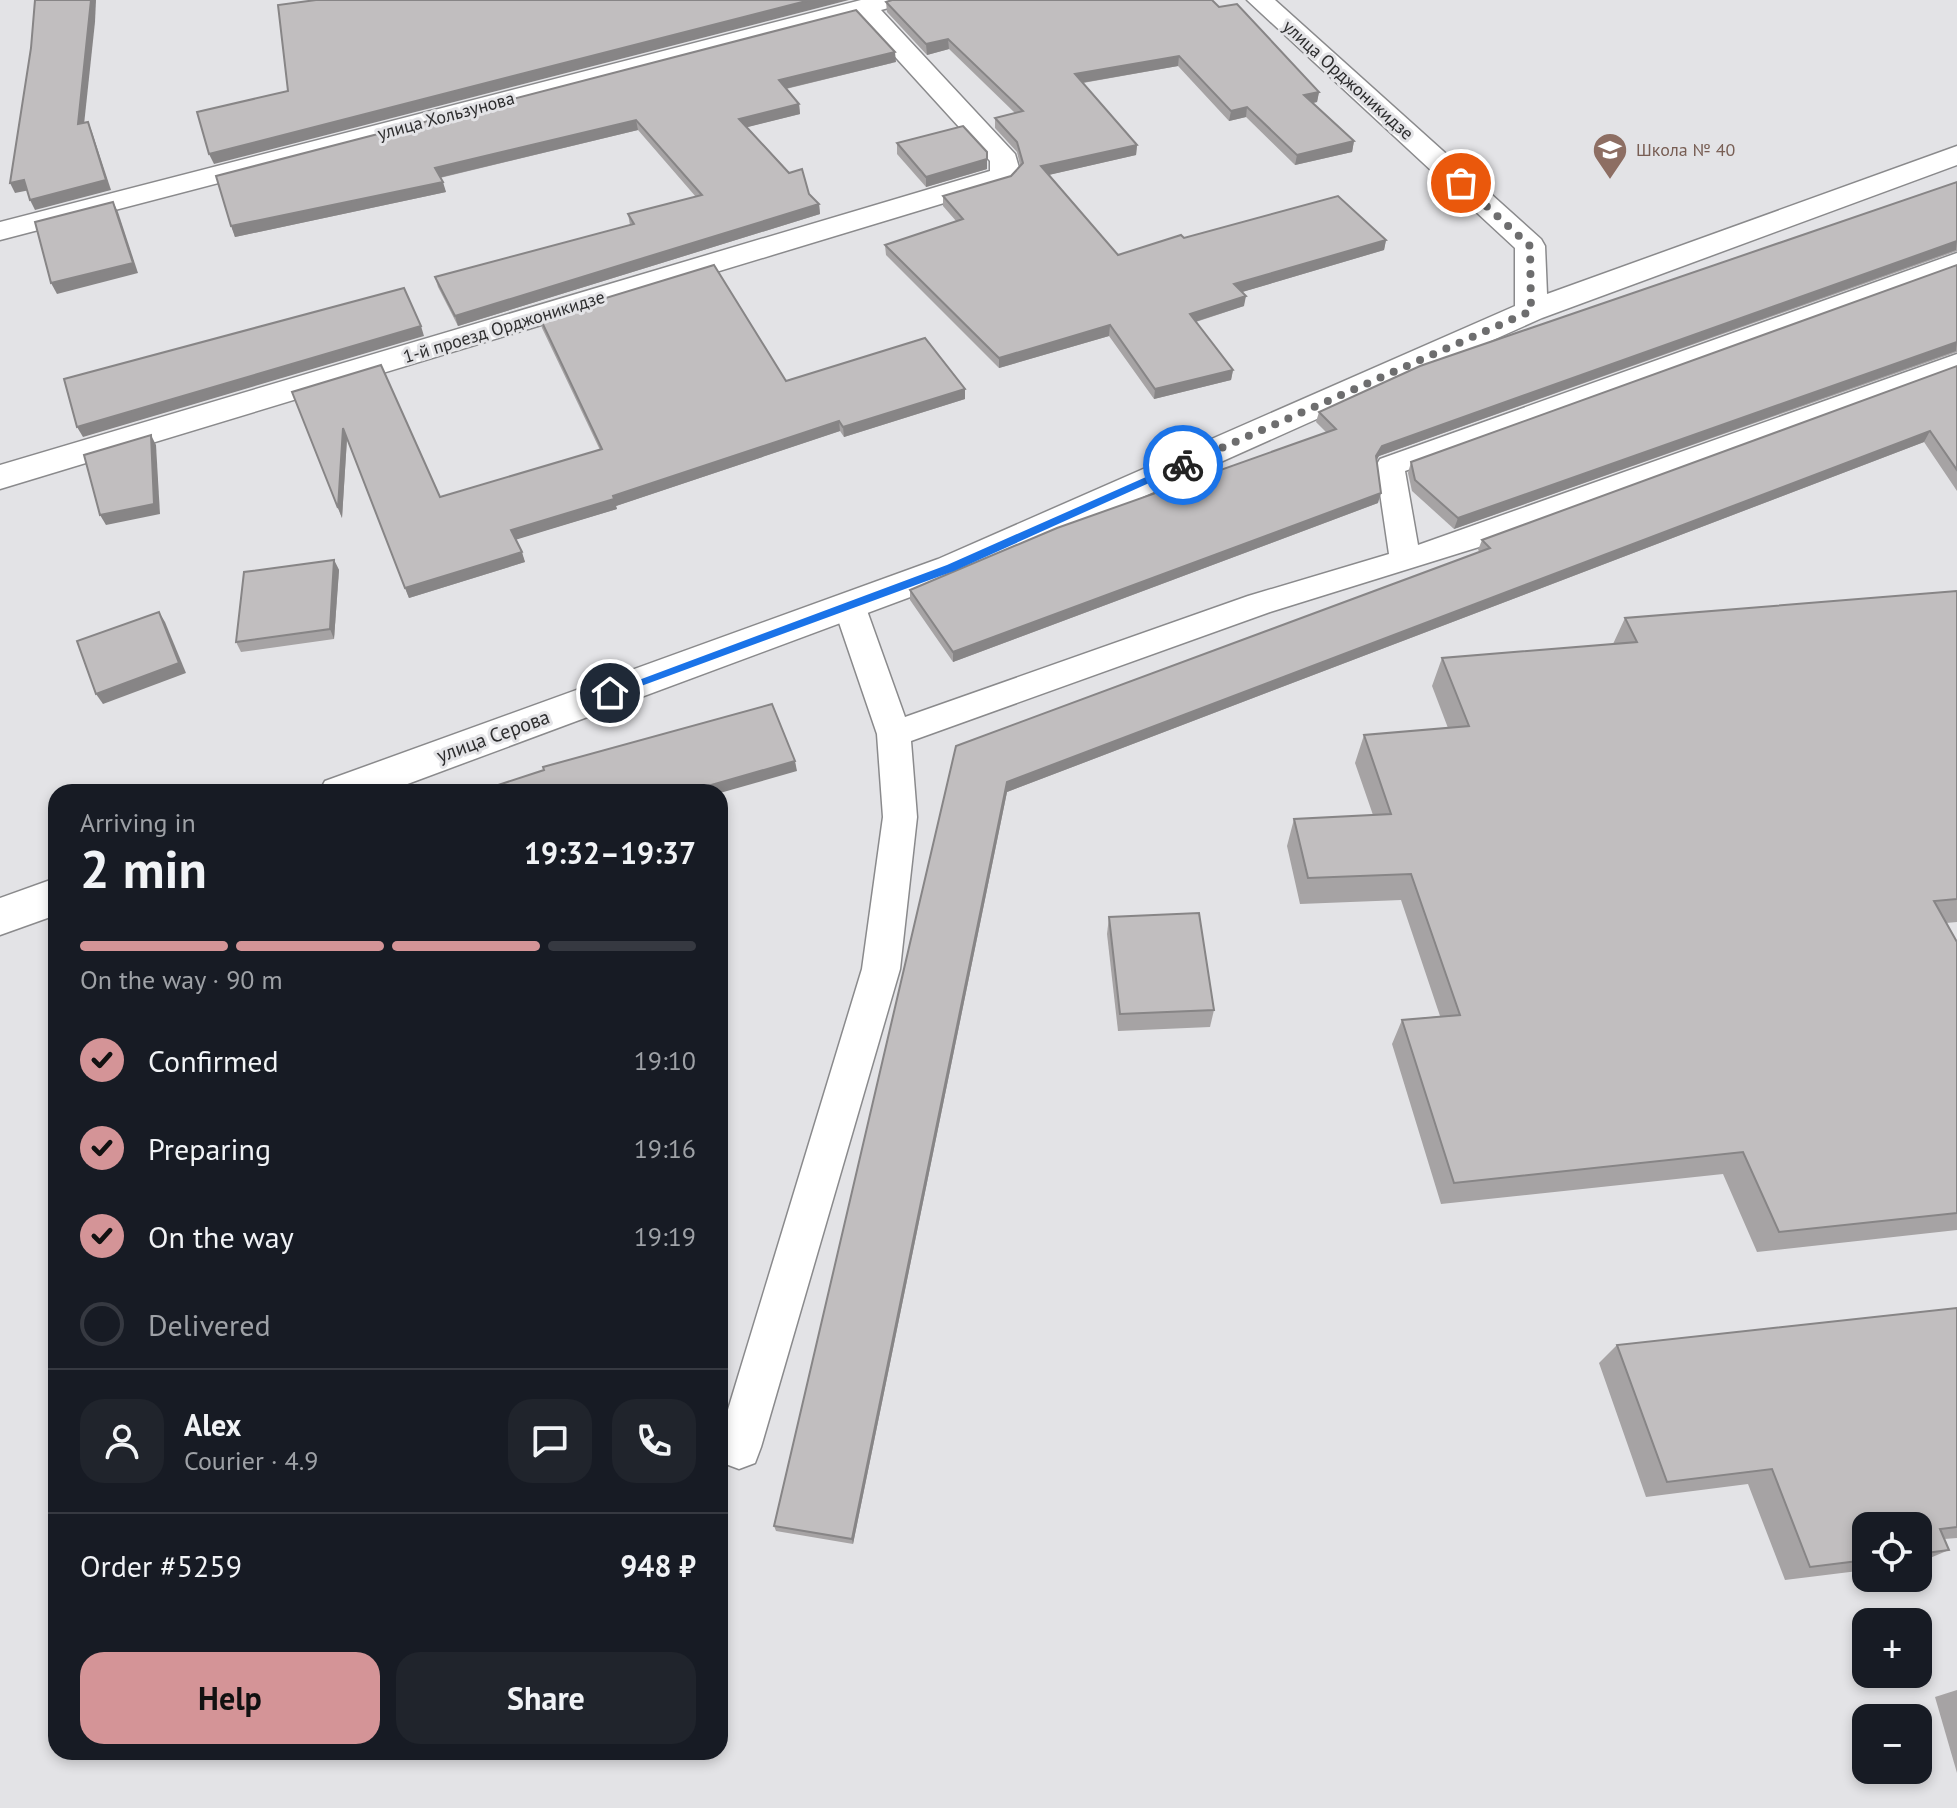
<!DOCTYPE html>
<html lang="en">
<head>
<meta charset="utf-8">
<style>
  body { margin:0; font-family:"PT Sans",sans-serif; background:#20242c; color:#f1f3f6; height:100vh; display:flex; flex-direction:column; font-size:30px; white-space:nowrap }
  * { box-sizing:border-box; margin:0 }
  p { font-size:26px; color:#9ea1a6 }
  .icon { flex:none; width:44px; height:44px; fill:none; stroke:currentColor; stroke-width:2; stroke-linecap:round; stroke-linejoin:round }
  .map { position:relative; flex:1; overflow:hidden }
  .sheet { position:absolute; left:48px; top:784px; width:680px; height:976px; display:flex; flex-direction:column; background:#171b24; border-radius:24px; box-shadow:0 4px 12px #0003 }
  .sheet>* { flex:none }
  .tools { position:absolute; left:1852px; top:1512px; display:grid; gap:16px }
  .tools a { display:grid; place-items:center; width:80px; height:80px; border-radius:16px; background:#171b24; box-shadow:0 4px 12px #0003; font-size:40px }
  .pin { position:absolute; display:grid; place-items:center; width:68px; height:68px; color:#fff; margin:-34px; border:4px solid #fff; border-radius:50%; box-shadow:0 2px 8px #0007 }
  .courier { position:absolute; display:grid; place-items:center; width:80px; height:80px; margin:-40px; border:6px solid #1a73e8; border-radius:50%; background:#fff; color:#222; box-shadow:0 2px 10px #0007 }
  .overview em { font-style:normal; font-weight:700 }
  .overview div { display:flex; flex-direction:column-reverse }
  .overview { display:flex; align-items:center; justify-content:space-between; height:136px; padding:0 32px }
  h1 { font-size:52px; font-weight:700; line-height:60px }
  .bar { display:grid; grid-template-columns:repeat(4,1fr); gap:12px 8px; align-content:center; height:96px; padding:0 32px }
  .bar i { height:10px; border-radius:6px; background:#363941 }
  .bar .on { background:#d49497 }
  .bar p { grid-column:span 4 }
  .line { display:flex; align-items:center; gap:20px; padding:0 32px; border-top:2px solid #363941 }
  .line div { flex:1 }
  .round { display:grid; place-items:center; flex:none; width:84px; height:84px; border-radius:24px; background:#20242c }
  ol { padding:0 32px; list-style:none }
  li { display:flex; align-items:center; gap:24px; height:88px }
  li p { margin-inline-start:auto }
  li .icon { padding:8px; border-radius:50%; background:#d49497; color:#111; stroke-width:4 }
  li:last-child { color:#9ea1a6 }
  li i { width:44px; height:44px; border:4px solid #363941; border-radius:50% }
  .cta { display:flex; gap:16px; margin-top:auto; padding:16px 32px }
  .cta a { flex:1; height:92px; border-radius:24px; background:#d49497; color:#111; font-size:32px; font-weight:700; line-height:92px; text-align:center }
  .cta a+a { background:#20242c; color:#f1f3f6 }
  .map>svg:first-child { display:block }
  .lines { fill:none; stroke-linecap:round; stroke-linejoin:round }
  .service-casing { stroke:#8a8a8c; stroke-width:3 }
  .minor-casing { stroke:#8a8a8c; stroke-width:3 }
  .service { fill:#fff; fill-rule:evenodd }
  .minor { fill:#fff; fill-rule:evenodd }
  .wall { fill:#a6a3a4 }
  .shaded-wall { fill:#878586 }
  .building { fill:#c1bebf; stroke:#878586; stroke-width:2 }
  .route { fill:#1a73e8 }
  .done { stroke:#6d6d6e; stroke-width:8; stroke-dasharray:0 14.4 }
  .labels { text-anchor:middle; stroke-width:6; stroke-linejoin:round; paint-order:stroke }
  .far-street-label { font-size:18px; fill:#2d2d2e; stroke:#e3e3e6 }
  .far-education-label { font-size:18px; fill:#785e54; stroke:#e3e3e6; text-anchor:start }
  .street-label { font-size:20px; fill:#2d2d2e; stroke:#e3e3e6 }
</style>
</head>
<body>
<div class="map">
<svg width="1957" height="1808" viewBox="0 0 1957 1808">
  <rect width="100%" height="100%" fill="#e3e3e6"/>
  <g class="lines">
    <defs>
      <path id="service" d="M1957 253V270L1405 471 1418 545 1957 354V371L1479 547 1270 612 911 741 917 817 900 969 761 1447 755 1463 739 1469 723 1463 720 1436 862 969 883 817 877 734 833 605 838 597 849 594 860 597 865 605 905 717 1248 596 1389 554 1376 466 1380 459Z"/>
      <g id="minor">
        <path d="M904 0 900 5 881 10 1015 154 1020 171 1010 183 0 489V465L990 171V161L858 16 0 240V222L861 0Z"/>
        <path d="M1247 0H1275L1541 239 1545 246 1547 294 1957 146V165L1542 318 964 577 386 792H319L325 781 938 559 1515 306V248Z"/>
        <path d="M56 878V915L0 935V898Z"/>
      </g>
    </defs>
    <use href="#service" class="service-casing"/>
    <use href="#minor" class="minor-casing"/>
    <use href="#service" class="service"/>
    <use href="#minor" class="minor"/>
  </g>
  <g class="wall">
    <path d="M886 2 1219 7 1319 92 1317 102 1313 103 1354 141 1352 152 1295 165 1246 117 1229 121 1178 66 1083 83 1137 145 1136 155 1048 175 1118 255 1184 238 1386 240 1384 250 1242 292 1244 306 1196 322 1233 370 1231 380 1154 399 1109 336 999 368 886 255 885 245 956 221 943 206V196L1011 176 1020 165 1017 152 995 128V118L1015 113 949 49 927 55 887 12Z"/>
    <path d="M896 62 786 89 799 104 800 114 747 127 819 204 820 214 458 326 438 287 435 277 630 225 628 214 696 197 638 130 440 178 446 192 235 237 216 176Z"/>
    <path d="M897 143 987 169 926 187 897 154Z"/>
    <path d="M1957 182V251L1379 456 1376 460 1378 503 953 662 910 600V590L1327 433 1316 422 1319 412Z"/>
    <path d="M1957 265V352L1454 529 1412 491 1408 473 1411 462Z"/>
    <path d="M540 318 786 381 965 389V399L844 437 840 431 616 506 617 509 516 539 525 562 409 598 347 439 342 518 292 392 440 497 600 450 542 328Z"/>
    <path d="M1957 366V491L1924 442 1007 792 853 1544 776 1531 774 1526 956 746 1480 552 1478 550 1482 540Z"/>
    <path d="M334 560 339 570 334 639 241 652 236 642Z"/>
    <path d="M1957 591V922L1946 923 1957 942V1230L1757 1252 1723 1174 1441 1204 1392 1044 1402 1020 1440 1016 1401 900 1300 904 1287 846 1294 819 1373 815 1355 763 1364 735 1448 728 1432 686 1442 658 1613 644 1625 618Z"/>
    <path d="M1109 917 1214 1010 1210 1027 1118 1031 1107 934Z"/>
    <path d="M1957 1308V1538L1944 1539 1949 1550 1918 1563V1526H1866V1570L1785 1580 1748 1484 1646 1497 1599 1363 1617 1345Z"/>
    <path d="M1957 1690V1773L1935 1697Z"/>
  </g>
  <g class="shaded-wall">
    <path d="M91 0H96L95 22 83 134 78 124Z"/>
    <path d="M810 0H849L214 164 209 154Z"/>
    <path d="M948 39 949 49 927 55 926 44Z"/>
    <path d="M895 52 896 62 780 90 779 80Z"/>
    <path d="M1179 56 1178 66 1075 84V74Z"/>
    <path d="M1319 92 1317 102 1302 105 1304 95Z"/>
    <path d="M799 104 800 114 740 129 739 119Z"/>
    <path d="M1247 107 1246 117 1229 121 1231 111Z"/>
    <path d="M636 120 638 130 438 178 435 168Z"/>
    <path d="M88 122 92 132 111 190 35 210 30 200Z"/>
    <path d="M1354 141 1352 152 1295 165 1297 155Z"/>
    <path d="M1137 145 1136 155 1040 177 1041 166Z"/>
    <path d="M987 159V169L926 187V177Z"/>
    <path d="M24 180 30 190 15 193 10 183Z"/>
    <path d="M443 182 446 192 235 237 231 226Z"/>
    <path d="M113 202 118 212 138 273 57 294 51 283Z"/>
    <path d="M819 204 820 214 458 326 455 316Z"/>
    <path d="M1386 240 1384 250 1232 295 1234 284Z"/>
    <path d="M1957 241 1956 250 1379 456 1373 466 1376 456 1382 446Z"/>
    <path d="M1246 296 1244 306 1188 324 1190 314Z"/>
    <path d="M1110 325 1109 336 999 368V358Z"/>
    <path d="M421 326 424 336 83 437 77 427Z"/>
    <path d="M1957 342 1956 351 1454 529 1458 518Z"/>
    <path d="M1233 370 1231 380 1154 399 1155 389Z"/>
    <path d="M965 389V399L844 437 843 427Z"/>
    <path d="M839 421 840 431 616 506 617 509 515 540 511 530Z"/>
    <path d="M343 428 347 438 342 518 338 508Z"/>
    <path d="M1930 431 1924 442 1007 792 853 1544 852 1539 1007 782Z"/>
    <path d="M151 435 156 445 160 514 106 525 100 515Z"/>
    <path d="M1381 493 1378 503 953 662V652Z"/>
    <path d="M522 552 525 562 409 598 405 588Z"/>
    <path d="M334 560 339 570 334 639 330 629Z"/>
    <path d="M159 612 165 622 186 673 103 704 96 694Z"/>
    <path d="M795 761 797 771 720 793 687 792Z"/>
  </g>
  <g class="building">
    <path d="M35 0H91L78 124 88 122 106 180 30 200 24 180 10 183 31 48Z"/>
    <path d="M316 0H810L209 154 197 112 288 91 278 5Z"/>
    <path d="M892 0H1212L1219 7 1237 4 1319 92 1304 95 1354 141 1297 155 1247 107 1231 111 1179 56 1075 74 1137 145 1041 166 1118 255 1181 235 1184 238 1338 196 1386 240 1234 284 1246 296 1190 314 1233 370 1155 389 1110 325 999 358 885 245 963 219 943 196 1011 176 1023 163 1017 142 995 118 1023 111 948 39 926 44 886 2Z"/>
    <path d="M856 10 895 52 779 80 799 104 739 119 789 173 802 169 809 194 819 204 455 316 435 277 634 224 628 214 702 195 636 120 435 168 443 182 231 226 216 176Z"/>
    <path d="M963 126 987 152V159L926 177 897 143Z"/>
    <path d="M1957 182V241L1382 446 1376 456 1381 493 953 652 910 590 1057 528 1336 429 1319 412 1420 366Z"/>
    <path d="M113 202 133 263 51 283 35 222Z"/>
    <path d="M714 265 786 381 925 338 965 389 843 427 839 421 613 496 614 499 511 530 522 552 405 588 343 428 338 508 292 392 381 365 440 497 602 449 540 318Z"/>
    <path d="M1957 265V342L1458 518 1415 480 1411 462Z"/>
    <path d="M404 288 421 326 77 427 64 379Z"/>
    <path d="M1957 366V470L1930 431 1007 782 852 1539 774 1526 956 746 1490 548 1482 540Z"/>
    <path d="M151 435 154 504 100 515 84 455Z"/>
    <path d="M334 560 330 629 236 642 244 572Z"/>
    <path d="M1957 591V899L1934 901 1957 942V1213L1779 1232 1743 1152 1454 1183 1402 1020 1460 1015 1411 874 1308 878 1294 819 1391 814 1364 735 1469 726 1442 658 1637 642 1625 618Z"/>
    <path d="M159 612 179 663 96 694 77 641Z"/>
    <path d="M772 704 795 761 687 792H477L544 770 543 767Z"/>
    <path d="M1199 913 1214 1010 1120 1014 1109 917Z"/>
    <path d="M1957 1308V1527L1940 1529 1949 1550 1918 1554V1526H1866V1560L1810 1567 1772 1469 1667 1482 1617 1345Z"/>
  </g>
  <path class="route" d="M1180 462 1189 465 954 571 614 696 604 693 947 565Z"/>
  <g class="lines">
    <path class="done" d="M1183 465 1531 311 1530 246 1461 183"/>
  </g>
  <defs>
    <symbol id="school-pin" viewBox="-11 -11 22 30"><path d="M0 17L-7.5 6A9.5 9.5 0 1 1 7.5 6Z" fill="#8d6e63" stroke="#e3e3e6"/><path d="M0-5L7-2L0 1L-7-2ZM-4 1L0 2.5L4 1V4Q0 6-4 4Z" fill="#fff"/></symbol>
  </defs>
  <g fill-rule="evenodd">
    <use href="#school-pin" x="1590" y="130" width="40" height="54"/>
  </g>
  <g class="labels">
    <g class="far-street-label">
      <text transform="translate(1348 80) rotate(42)" y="6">улица Орджоникидзе</text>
      <text transform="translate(446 116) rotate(-15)" y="6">улица Хользунова</text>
      <text transform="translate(504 327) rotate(-17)" y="6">1-й проезд Орджоникидзе</text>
    </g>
    <g class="far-education-label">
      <text x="1636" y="156">Школа № 40</text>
    </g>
    <g class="street-label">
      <text transform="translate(493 736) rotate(-20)" y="7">улица Серова</text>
    </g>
  </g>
</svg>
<div class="tools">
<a><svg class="icon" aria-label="locate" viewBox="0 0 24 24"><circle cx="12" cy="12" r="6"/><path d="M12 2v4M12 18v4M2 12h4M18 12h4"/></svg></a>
<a>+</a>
<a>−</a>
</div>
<div class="pin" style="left:1461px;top:183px;background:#ea580c"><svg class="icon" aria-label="bag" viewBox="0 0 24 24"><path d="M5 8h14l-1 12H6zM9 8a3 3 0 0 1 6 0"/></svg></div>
<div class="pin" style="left:610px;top:693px;background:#1f2937"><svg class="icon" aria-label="home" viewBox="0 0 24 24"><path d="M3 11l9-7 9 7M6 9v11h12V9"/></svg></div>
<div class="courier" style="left:1183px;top:465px"><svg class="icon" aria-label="bike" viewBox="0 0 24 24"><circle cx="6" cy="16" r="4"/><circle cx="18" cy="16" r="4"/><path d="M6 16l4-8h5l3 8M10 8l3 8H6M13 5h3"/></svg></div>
<section class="sheet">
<div class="overview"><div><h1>2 min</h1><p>Arriving in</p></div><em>19:32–19:37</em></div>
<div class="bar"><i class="on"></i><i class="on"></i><i class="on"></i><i></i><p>On the way · 90 m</p></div>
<ol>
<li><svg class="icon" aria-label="check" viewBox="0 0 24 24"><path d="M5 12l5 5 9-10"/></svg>Confirmed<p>19:10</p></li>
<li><svg class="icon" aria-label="check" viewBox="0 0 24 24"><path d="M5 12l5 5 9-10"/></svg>Preparing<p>19:16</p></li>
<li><svg class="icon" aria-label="check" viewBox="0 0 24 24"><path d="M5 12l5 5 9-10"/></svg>On the way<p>19:19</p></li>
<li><i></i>Delivered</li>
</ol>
<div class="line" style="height:144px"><a class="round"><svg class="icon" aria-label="person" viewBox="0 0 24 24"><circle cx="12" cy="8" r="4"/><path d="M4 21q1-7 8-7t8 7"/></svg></a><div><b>Alex</b><p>Courier · 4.9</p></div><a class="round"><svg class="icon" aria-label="chat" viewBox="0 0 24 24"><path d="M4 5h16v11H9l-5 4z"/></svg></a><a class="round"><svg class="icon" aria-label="phone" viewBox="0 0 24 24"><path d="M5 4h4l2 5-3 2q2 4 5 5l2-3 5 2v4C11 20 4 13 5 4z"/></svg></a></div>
<div class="line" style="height:104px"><div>Order #5259</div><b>948 ₽</b></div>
<div class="cta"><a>Help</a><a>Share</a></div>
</section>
</div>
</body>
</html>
